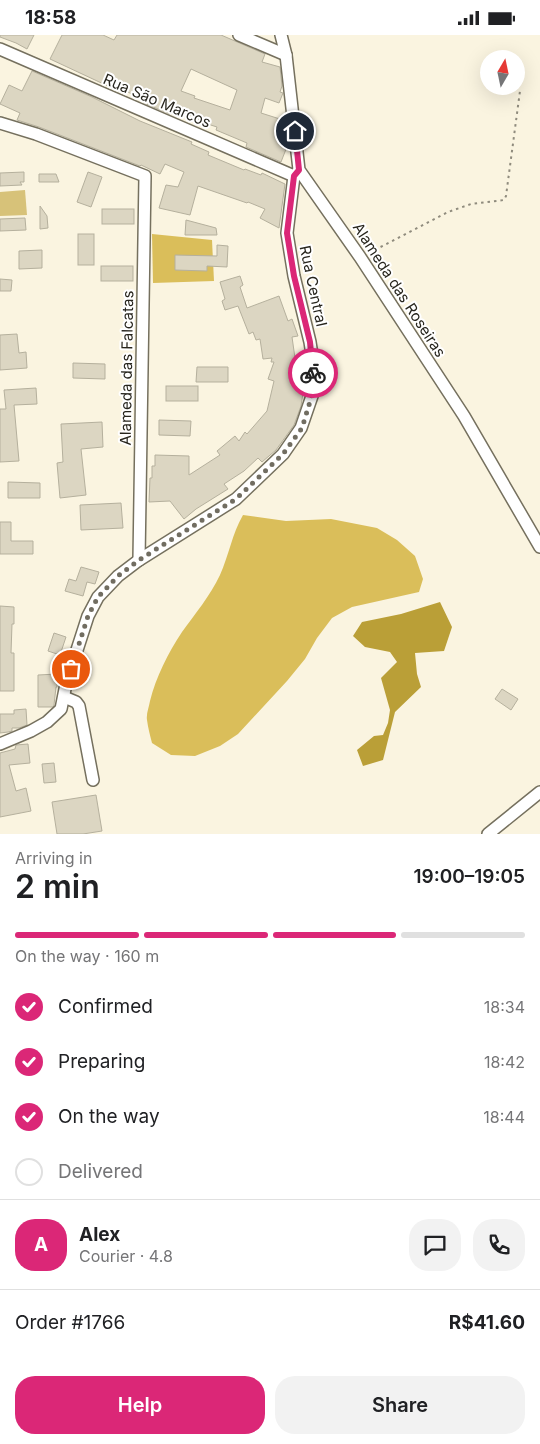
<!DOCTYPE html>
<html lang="en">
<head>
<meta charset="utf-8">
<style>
  body { margin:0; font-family:Inter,sans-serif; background:#f2f2f2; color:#202124; height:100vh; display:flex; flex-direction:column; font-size:19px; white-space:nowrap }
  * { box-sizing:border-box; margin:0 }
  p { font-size:16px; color:#757577 }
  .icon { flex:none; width:28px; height:28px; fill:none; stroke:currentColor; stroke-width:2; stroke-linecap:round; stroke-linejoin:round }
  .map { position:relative; height:799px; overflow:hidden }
  .details { display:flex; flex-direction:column; background:#fff; flex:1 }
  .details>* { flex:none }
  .needle { width:32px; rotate:9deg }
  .tools { position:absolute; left:480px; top:15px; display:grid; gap:10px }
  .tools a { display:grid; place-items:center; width:45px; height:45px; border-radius:50%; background:#fff; box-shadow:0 5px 20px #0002; font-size:25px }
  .pin { position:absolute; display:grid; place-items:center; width:42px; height:42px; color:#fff; margin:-21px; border:2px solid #fff; border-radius:50%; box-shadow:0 1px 5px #0007 }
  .courier { position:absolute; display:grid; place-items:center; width:50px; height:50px; margin:-25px; border:4px solid #db2777; border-radius:50%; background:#fff; color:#222; box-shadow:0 1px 6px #0007 }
  .summary em { font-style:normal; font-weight:600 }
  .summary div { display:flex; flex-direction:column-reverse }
  .summary { display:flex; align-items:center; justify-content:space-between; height:85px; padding:0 15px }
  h1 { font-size:32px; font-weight:600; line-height:38px }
  .bar { display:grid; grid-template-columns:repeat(4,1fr); gap:8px 5px; align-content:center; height:60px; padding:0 15px }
  .bar i { height:6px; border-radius:4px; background:#e0e0e0 }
  .bar .current { background:#db2777 }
  .bar p { grid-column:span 4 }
  .line { display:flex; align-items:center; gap:12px; padding:0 15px; border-top:1px solid #e0e0e0 }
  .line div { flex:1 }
  .round { display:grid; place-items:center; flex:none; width:52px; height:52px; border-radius:20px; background:#f2f2f2 }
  ol { padding:0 15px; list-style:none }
  li { display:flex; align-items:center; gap:15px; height:55px }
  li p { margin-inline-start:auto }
  li .icon { padding:5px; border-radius:50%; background:#db2777; color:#fff; stroke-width:4 }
  li:last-child { color:#757577 }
  li i { width:28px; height:28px; border:2px solid #e0e0e0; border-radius:50% }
  .button { display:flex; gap:10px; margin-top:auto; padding:10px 15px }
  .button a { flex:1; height:58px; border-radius:20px; background:#db2777; color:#fff; font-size:20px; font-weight:600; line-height:58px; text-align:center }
  .button a+a { background:#f2f2f2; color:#202124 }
  .status { display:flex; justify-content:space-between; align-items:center; height:35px; padding:0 25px; background:#fff; direction:ltr }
  .status svg { height:14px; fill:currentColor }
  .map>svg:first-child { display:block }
  .green { fill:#d7c279 }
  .forest { fill:#dabe5a }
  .water { fill:#ba9f37 }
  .building { fill:#dcd6c2; stroke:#b5b09d; fill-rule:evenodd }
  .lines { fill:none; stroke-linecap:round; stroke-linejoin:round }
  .minor-casing { stroke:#75705e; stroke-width:14 }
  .path { stroke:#8f8b7d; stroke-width:2; stroke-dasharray:2.5 4; stroke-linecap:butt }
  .minor { stroke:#fff; stroke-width:11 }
  .done { stroke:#716d61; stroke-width:5; stroke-dasharray:0 9 }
  .route { stroke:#db2777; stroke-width:6 }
  .labels { text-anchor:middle; stroke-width:4; stroke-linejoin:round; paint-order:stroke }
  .street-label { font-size:15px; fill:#27251d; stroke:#fff }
</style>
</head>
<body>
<div class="status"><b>18:58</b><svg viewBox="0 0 49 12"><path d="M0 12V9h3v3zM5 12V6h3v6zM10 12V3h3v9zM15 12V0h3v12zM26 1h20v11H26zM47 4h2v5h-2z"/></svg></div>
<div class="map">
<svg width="540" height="799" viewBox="0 0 540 799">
  <rect width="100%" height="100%" fill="#faf4e0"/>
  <path class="green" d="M25 155 27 180 0 181V157Z"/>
  <g class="forest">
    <path d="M152 199 212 205 214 246 153 248Z"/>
    <path d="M243 480 286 486 331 484 377 493 397 505 415 521 423 544 419 557 352 572 332 583 317 603 305 624 287 646 238 699 220 711 195 721 171 720 152 708C150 700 148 693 147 685 146 679 149 672 150 666 156 642 168 618 182 597 195 579 210 561 220 540 229 520 232 499 243 480Z"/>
  </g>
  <path class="water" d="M440 567 452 592 444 616 415 618 417 639 421 652 395 677 383 725 363 731 357 715 374 701 383 700 388 688 390 675 381 643 397 627 390 617 365 612 353 601 362 587 401 579Z"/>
  <g class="building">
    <path d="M0 0H34L27 14 16 8 0 2Z"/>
    <path d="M62 0H103L114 5 117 0H221L265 19 262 27 280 32 282 51 280 57 283 58 279 68 265 63 261 78 283 85 277 105 288 109 281 127 246 112 247 108 216 95 217 92 198 86 199 83 172 74 170 79 144 68 145 66 126 56 125 59 50 24ZM191 34 237 55 230 75 194 63 195 61 181 56Z"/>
    <path d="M32 36 92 62 140 86 192 107 191 109 209 117 208 120 244 135 245 134 261 140 262 138 285 149 279 193 260 183 265 174 248 167 247 168 198 151 190 180 159 173 166 150 178 152 184 137 165 129 160 139 141 130 140 131 39 92 17 85 20 78 0 69 9 50 22 56Z"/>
    <path d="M24 137V147H20L22 150 0 151V138Z"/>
    <path d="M88 137 102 142 91 172 77 167Z"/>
    <path d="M39 139H56L59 147H39Z"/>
    <path d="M40 171 47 181 48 193 40 194Z"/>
    <rect x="102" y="174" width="32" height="15"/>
    <path d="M25 183 26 195 0 196V184Z"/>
    <path d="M186 185 216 193 217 200H185Z"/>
    <rect x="78" y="199" width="16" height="31"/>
    <path d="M217 210 228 211 227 232 207 231V236L175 235V220L217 221Z"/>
    <path d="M42 215V233L19 234V216Z"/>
    <rect x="101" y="231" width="32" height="15"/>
    <path d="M240 241 243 250 240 252 247 273 279 261 288 286 292 284 298 301 292 302 295 323 304 322 302 337 305 338 299 356 303 358 301 371 294 390 276 415 262 427 258 423 244 436 224 449 228 454 196 474 184 484 170 466 149 467 150 443H152V431H155V420L189 421V440L220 420 217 416 235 401 239 406 245 397 247 399 267 376 274 346 268 344 274 327H271L272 323 263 324 260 304 256 305 253 297 249 299 238 271 225 275 222 266 225 264 220 247Z"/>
    <path d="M0 244 12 245 11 256H0Z"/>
    <path d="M17 299 19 318 26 317 27 333 0 335V300Z"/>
    <path d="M73 328 105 329V344L73 343Z"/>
    <path d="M197 332H228V347H196Z"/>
    <rect x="166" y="351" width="32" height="15"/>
    <path d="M36 353 37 369 14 370 19 426 0 427V374H6L4 355Z"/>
    <path d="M159 385 191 386 190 401 159 400Z"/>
    <path d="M102 387 103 412 81 414 86 460 60 463 57 428 63 427 61 389Z"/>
    <path d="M8 447 40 448V463H8Z"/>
    <path d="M121 468 123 493 81 495 80 470Z"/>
    <path d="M0 487H11V506H33V519H0Z"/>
    <path d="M81 532 99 537 95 549 87 547 83 561 65 556 69 544 76 546Z"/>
    <path d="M0 571 14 572V589H12L11 618H14V656H0Z"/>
    <path d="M54 598 66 602 60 620 48 616Z"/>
    <path d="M57 639V652H56L54 670 53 672H38V640Z"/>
    <path d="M502 654 518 664 511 675 495 664Z"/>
    <path d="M26 674 27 690 19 693H12V696L8 697 0 698V679H14V675Z"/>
    <path d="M28 709 30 728 9 730 16 756 26 753 31 776 0 782V718L15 714 16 710Z"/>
    <path d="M54 728 56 747 44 748 42 729Z"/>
    <path d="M96 760 102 796 83 799H57L52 767Z"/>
  </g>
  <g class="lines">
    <defs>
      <g id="minor">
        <path d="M239 0 286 20"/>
        <path d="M281 0 286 20 299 135 360 222 464 381 540 512"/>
        <path d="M0 14 294 141 298 137"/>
        <path d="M0 88 36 99 145 141 139 525"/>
        <path d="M64 662 76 667 79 671 93 745"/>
        <path d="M0 709 31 696 47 687 61 674 66 649 88 581 98 562 118 541 139 525 236 464 283 419 301 393 312 361 314 333 310 307 294 241 287 198 294 141"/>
        <path d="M488 799 540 757"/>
      </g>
    </defs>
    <use href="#minor" class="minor-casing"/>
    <path class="path" d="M369 218 448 177 471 169 504 165 506 161 520 56"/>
    <use href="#minor" class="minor"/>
  </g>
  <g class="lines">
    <path class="done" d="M71 634 88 581 98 562 118 541 139 525 236 464 283 419 302 393 312 360 313 338"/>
    <path class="route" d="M295 96 299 135 294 141 287 198 294 241 310 307 313 338"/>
  </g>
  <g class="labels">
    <g class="street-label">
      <text transform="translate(157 66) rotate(23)" y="5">Rua São Marcos</text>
      <text transform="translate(313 251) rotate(78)" y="5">Rua Central</text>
      <text transform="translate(399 255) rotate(57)" y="5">Alameda das Roseiras</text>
      <text transform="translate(127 333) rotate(-89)" y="5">Alameda das Falcatas</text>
    </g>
  </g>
</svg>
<div class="tools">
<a><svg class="needle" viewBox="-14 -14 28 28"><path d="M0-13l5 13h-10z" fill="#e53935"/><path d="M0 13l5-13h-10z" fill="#757577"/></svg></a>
</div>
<div class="pin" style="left:71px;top:634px;background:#ea580c"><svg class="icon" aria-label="bag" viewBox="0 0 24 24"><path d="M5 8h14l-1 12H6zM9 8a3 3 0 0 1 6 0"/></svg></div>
<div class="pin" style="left:295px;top:96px;background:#1f2937"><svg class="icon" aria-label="home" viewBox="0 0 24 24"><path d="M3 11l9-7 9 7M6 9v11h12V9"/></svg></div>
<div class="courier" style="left:313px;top:338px"><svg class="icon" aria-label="bike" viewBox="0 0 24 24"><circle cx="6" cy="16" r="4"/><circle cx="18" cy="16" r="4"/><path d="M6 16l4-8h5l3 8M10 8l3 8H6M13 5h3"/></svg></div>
</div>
<section class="details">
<div class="summary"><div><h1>2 min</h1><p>Arriving in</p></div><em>19:00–19:05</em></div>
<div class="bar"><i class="current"></i><i class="current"></i><i class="current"></i><i></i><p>On the way · 160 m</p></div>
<ol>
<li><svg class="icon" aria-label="check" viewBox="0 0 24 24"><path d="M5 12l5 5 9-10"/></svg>Confirmed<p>18:34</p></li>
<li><svg class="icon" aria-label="check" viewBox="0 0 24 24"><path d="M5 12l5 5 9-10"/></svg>Preparing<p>18:42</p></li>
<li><svg class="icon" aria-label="check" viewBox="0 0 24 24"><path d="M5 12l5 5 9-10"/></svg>On the way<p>18:44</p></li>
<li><i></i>Delivered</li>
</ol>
<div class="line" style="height:90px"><b class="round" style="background:#db2777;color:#fff">A</b><div><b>Alex</b><p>Courier · 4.8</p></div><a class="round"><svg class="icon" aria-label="chat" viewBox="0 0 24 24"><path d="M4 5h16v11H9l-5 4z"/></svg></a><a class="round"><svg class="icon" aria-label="phone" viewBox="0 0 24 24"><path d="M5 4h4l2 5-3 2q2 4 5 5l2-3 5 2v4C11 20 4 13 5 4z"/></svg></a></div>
<div class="line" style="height:65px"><div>Order #1766</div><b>R$41.60</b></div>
<div class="button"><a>Help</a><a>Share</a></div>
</section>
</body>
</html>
